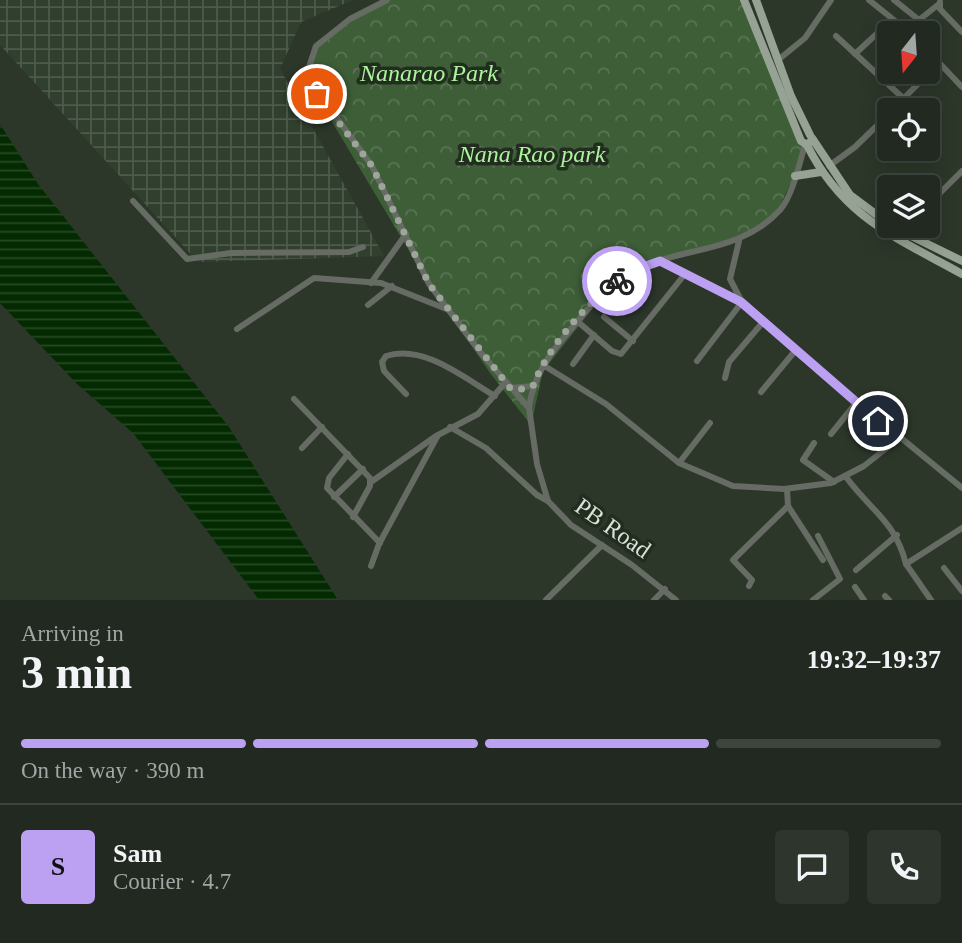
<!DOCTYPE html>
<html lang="en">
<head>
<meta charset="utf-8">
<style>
  body { margin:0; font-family:"Times New Roman",serif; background:#2d352d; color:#f1f3f6; height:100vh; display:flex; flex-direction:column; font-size:26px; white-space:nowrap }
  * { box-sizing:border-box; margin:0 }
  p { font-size:23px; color:#a2a6a5 }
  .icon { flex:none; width:38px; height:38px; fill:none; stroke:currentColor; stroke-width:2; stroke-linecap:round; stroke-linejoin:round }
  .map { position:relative; height:600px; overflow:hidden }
  .drawer { display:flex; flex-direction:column; background:#212920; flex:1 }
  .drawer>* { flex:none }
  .needle { width:46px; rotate:197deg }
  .controls { position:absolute; left:877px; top:21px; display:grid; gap:14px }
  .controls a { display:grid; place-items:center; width:63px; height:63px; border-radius:7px; background:#212920; box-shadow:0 4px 18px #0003,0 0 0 2px #3e453e; font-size:35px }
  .pin { position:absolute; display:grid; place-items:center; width:60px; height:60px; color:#fff; margin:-30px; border:4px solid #fff; border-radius:50%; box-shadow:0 2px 7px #0007 }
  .courier { position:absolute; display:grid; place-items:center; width:70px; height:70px; margin:-35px; border:5px solid #bca0f2; border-radius:50%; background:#fff; color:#222; box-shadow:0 2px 9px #0007 }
  .head em { font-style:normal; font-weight:800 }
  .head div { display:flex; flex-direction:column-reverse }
  .head { display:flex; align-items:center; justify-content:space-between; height:119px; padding:0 21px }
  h1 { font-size:46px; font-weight:800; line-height:52px }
  .bar { display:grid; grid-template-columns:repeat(4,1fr); gap:10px 7px; align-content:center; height:84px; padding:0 21px }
  .bar i { height:9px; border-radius:5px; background:#3e453e }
  .bar .on { background:#bca0f2 }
  .bar p { grid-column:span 4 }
  .line { display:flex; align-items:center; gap:18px; padding:0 21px; border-top:2px solid #3e453e }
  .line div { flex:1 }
  .round { display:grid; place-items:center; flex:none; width:74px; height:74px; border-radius:7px; background:#2d352d }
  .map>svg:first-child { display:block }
  .industrial { fill:url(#industrial-grid) }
  .park { fill:url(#park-crowns) }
  .water { fill:url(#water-rules) }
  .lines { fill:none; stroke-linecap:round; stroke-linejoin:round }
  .minor { stroke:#666b64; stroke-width:6 }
  .major { stroke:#96a294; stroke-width:8 }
  .done { stroke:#9ea69c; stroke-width:7; stroke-dasharray:0 12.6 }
  .route { stroke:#bca0f2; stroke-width:9 }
  .labels { text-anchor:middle; stroke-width:7; stroke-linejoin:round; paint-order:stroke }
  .park-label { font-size:24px; font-style:italic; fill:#abf49d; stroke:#222d20 }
  .street-label { font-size:24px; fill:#dbe2d9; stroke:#222d20 }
</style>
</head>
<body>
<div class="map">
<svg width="962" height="600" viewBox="0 0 962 600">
  <defs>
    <pattern id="industrial-grid" width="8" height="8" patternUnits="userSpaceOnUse" patternTransform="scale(1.75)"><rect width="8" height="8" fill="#31402e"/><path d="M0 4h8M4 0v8" fill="none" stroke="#4e5b4c"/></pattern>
    <pattern id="park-crowns" width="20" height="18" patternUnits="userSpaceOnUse" patternTransform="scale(1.75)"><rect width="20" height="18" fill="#3e5e38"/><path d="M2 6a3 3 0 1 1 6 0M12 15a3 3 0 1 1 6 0" fill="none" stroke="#597554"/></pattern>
    <pattern id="water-rules" width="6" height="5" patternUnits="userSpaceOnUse" patternTransform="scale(1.75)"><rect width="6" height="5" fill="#032a00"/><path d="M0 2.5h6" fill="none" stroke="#274925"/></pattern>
  </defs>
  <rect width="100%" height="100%" fill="#2c372a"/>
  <path class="industrial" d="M0 0H353L301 22 280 69 384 256 198 262 0 45Z"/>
  <path class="park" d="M384 0H747L802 144 794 176 777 212 750 234 640 267 608 289 543 371 531 425 490 373 417 264 310 85 312 48Z"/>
  <path class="water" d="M0 124 38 184 229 427 338 600H259L133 433 77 384 0 303Z"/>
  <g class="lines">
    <g class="minor">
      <path d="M387 0 350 19 316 46 309 67 312 84 372 166 429 284 480 352 529 408 537 464 548 501 571 525 632 565 676 600"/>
      <path d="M869 0 910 33"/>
      <path d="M894 0 919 20 939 4"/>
      <path d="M940 2V9L962 32"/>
      <path d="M836 36 903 98"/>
      <path d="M928 51 962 87"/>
      <path d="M855 54 884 27 895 33"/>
      <path d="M778 60 805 38 831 0"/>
      <path d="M892 110 927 75"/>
      <path d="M829 166 855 147 889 114"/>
      <path d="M133 201 187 259 231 253 349 252 363 247"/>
      <path d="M928 205 962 171"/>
      <path d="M895 236 906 226"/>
      <path d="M739 241 730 279 742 302 795 351 962 488"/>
      <path d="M660 261 740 301"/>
      <path d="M371 283 406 234"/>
      <path d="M368 305 392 286"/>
      <path d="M604 317 633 341"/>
      <path d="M577 321 612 351 621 354 685 274"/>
      <path d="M237 329 314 278 381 283 449 310"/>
      <path d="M697 361 742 302"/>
      <path d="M573 364 594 335"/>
      <path d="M543 365 606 404 679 463 733 486 784 489 831 483 864 466 899 438"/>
      <path d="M725 378 729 362 763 322"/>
      <path d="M511 388 533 386"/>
      <path d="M761 392 795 351"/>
      <path d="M406 394 384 371 382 362 386 356C424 344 464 378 495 396"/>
      <path d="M294 399 370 478V486L353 517"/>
      <path d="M529 408C533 376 550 353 571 329 590 306 610 281 638 268 686 247 742 252 780 210 793 195 799 164 805 145"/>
      <path d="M450 427 486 448 537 495 548 501"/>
      <path d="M831 434 856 403"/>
      <path d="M814 443 803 460 834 482"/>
      <path d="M302 448 322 427"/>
      <path d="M348 454 329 478 327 488 380 543"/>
      <path d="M679 463 710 423"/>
      <path d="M846 477C872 512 895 521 906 564"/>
      <path d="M371 482 436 436"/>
      <path d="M334 497 363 469"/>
      <path d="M788 506 823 560"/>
      <path d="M371 566 379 544 438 435 478 414 505 383"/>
      <path d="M944 568 962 591"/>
      <path d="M856 570 897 535"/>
      <path d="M749 586 752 580 733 560 788 506 787 489"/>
      <path d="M855 587 864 600"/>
      <path d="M885 596 889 600"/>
      <path d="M546 600 602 545"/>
      <path d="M654 600 665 589"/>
      <path d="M813 600 840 579 818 536"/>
      <path d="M931 600 906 564 962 528"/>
    </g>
    <g class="major">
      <path d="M744 0 801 141 807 145 812 140"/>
      <path d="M756 0 791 96 810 135"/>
      <path d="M812 138 850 195 889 224"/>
      <path d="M807 145C843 217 895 237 962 274"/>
      <path d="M795 176 821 172"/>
      <path d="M891 226 962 261"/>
    </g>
  </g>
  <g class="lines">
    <path class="done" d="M317 94 372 166 429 284 510 388 518 390 533 386C548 347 584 306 617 281"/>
    <path class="route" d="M617 281 635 270 660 261 741 302 878 421"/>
  </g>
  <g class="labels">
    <g class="park-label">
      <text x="429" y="81">Nanarao Park</text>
      <text x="532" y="162">Nana Rao park</text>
    </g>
    <g class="street-label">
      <text transform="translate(613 528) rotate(35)" y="8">PB Road</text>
    </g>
  </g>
</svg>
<div class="controls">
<a><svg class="needle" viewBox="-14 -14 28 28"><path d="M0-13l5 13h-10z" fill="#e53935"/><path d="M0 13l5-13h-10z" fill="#a2a6a5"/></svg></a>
<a><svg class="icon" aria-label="locate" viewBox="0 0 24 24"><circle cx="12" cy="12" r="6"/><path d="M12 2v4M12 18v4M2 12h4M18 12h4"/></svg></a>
<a><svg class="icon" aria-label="layers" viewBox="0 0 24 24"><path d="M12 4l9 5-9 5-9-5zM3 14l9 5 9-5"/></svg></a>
</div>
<div class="pin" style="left:317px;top:94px;background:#ea580c"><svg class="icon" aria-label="bag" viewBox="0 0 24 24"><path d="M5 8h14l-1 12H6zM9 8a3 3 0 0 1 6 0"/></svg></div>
<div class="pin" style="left:878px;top:421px;background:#1f2937"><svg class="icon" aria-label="home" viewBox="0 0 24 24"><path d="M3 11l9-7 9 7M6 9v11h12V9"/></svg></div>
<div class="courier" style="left:617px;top:281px"><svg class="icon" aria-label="bike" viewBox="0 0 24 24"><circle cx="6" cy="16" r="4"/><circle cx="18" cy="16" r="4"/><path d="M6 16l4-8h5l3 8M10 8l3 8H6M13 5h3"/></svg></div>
</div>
<section class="drawer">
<div class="head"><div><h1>3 min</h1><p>Arriving in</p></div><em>19:32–19:37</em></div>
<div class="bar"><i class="on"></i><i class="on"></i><i class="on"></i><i></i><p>On the way · 390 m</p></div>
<div class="line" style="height:126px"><b class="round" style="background:#bca0f2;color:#111">S</b><div><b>Sam</b><p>Courier · 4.7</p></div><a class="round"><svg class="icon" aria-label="chat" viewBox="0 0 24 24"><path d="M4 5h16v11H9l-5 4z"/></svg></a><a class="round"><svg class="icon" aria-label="phone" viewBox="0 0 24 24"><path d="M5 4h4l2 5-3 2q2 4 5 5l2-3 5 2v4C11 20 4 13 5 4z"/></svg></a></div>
</section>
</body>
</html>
